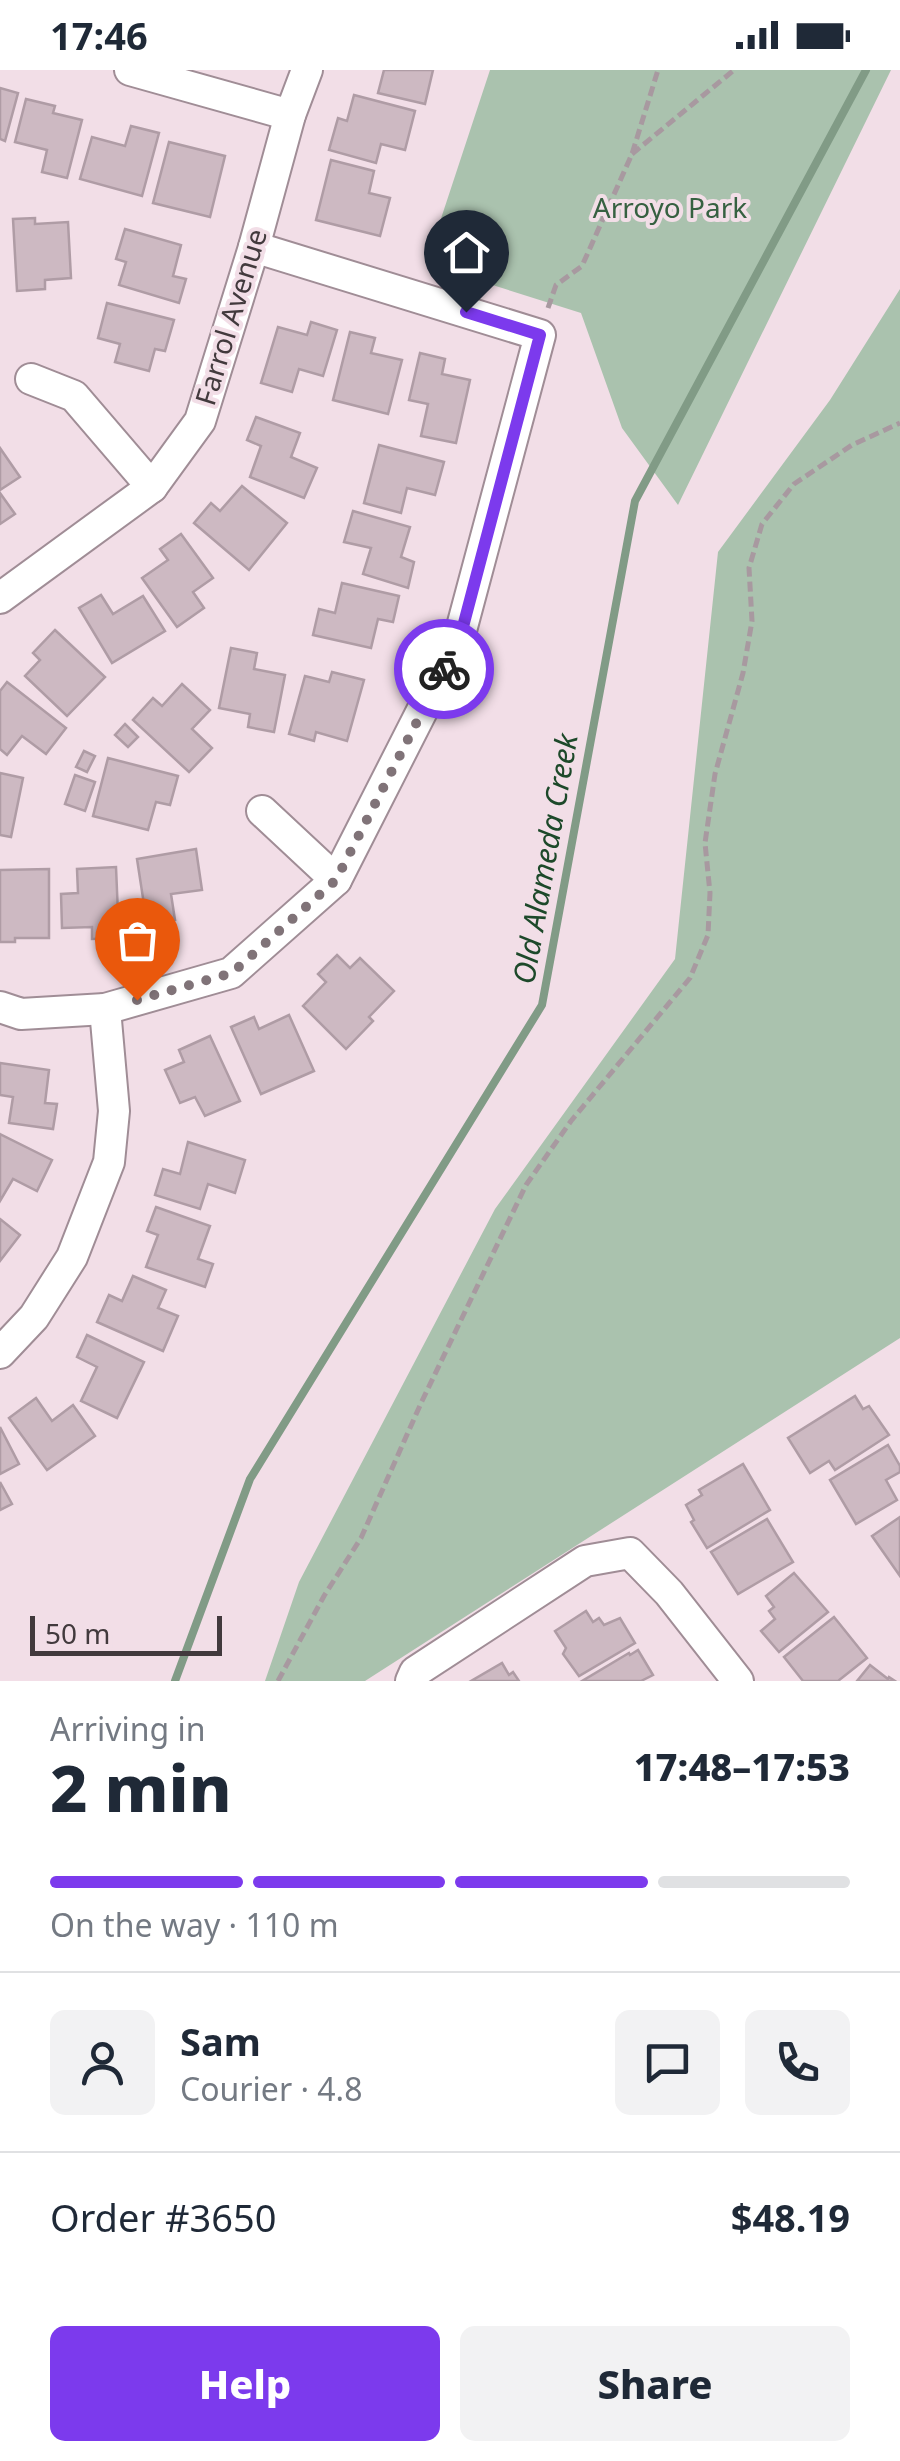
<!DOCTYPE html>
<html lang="en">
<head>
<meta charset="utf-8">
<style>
  body { margin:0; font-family:"Noto Sans",sans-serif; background:#f2f2f3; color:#1f2937; height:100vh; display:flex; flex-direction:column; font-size:38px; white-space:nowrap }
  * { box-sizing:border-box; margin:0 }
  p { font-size:32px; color:#747a83 }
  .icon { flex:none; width:55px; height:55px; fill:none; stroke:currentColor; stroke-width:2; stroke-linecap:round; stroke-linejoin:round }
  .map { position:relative; height:1611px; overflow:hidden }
  .sheet { display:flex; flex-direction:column; background:#fff; flex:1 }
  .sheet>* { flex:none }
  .scale { position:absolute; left:30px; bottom:25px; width:192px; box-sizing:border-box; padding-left:10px; border:5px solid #423a3d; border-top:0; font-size:28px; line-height:35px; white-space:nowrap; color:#423a3d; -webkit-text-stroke:8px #f2dee7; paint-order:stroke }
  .pin { position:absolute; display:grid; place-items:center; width:85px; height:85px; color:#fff; margin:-102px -42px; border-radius:50% 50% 50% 0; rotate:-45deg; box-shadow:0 0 10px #0007 }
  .pin .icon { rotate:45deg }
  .courier { position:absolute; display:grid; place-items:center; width:100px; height:100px; margin:-50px; border:8px solid #7c3aed; border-radius:50%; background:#fff; color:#222; box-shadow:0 2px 12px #0007 }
  .head em { font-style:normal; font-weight:800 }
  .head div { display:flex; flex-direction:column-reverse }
  .head { display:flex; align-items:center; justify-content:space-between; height:170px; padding:0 50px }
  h1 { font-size:65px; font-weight:800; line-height:75px }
  .bar { display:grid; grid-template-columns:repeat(4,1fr); gap:15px 10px; align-content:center; height:120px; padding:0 50px }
  .bar i { height:12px; border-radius:8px; background:#e0e1e3 }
  .bar .selected { background:#7c3aed }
  .bar p { grid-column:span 4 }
  .line { display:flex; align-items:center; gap:25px; padding:0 50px; border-top:2px solid #e0e1e3 }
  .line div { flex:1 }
  .round { display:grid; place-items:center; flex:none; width:105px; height:105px; border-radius:15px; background:#f2f2f3 }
  .cta { display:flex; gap:20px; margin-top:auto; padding:20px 50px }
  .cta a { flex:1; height:115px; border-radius:15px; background:#7c3aed; color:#fff; font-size:40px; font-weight:800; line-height:115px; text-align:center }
  .cta a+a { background:#f2f2f3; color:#1f2937 }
  .status { display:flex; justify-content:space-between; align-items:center; height:70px; padding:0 50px; background:#fff; direction:ltr }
  .status svg { height:28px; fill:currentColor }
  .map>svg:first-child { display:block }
  .green { fill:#aac2ae }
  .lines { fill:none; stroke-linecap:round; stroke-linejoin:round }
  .stream { stroke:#819b86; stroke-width:8 }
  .building { fill:#cdb9c2; stroke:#af9ca5; stroke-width:2.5 }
  .street-casing { stroke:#a08d96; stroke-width:34 }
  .path { stroke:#a899a0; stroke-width:5; stroke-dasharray:10 5; stroke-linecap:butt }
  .street { stroke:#fff; stroke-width:30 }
  .done { stroke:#807378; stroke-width:10; stroke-dasharray:0 18 }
  .route { stroke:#7c3aed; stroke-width:12 }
  .labels { text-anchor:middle; stroke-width:8; stroke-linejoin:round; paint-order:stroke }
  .park-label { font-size:28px; fill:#366141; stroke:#f2dee7 }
  .street-label { font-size:28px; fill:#423a3d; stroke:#f2dee7 }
  .water-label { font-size:30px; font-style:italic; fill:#1d492a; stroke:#f2dee7 }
</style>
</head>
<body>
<div class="status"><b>17:46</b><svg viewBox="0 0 49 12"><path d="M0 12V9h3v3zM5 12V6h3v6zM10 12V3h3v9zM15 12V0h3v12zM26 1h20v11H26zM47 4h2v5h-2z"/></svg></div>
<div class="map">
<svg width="900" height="1611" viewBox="0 0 900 1611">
  <rect width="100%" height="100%" fill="#f2dee7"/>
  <g class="green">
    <path d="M490 0H891L678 435 622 358 581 243 426 194Z"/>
    <path d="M900 219V1268L365 1611H265L299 1512 495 1139 675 889 718 482 830 330Z"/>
  </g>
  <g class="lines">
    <path class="stream" d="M175 1611 250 1409 542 935 635 431 866 0"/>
  </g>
  <g class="building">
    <path d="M384 0H433L425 34 378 23Z"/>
    <path d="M0 18 18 23 5 71 0 69Z"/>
    <path d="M354 25 415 41 405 80 381 74 376 93 329 80 338 48 347 51Z"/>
    <path d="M26 29 55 36 53 43 82 50 67 108 42 102 47 80 15 72Z"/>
    <path d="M131 56 159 63 142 126 80 109 92 67 125 76Z"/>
    <path d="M169 72 225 86 210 147 153 133Z"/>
    <path d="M331 90 374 101 369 123 390 128 380 166 316 150Z"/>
    <path d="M35 148V154L68 152 71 208 45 210V219L17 221 13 149Z"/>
    <path d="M125 159 181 175 173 206 186 209 179 233 119 215 126 192 116 189Z"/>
    <path d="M107 233 174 250 165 281 155 279 149 301 115 292 120 274 98 268Z"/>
    <path d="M311 252 337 260 323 306 299 299 292 322 261 313 278 257 307 265Z"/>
    <path d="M350 262 375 268 371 283 402 290 388 344 333 330Z"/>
    <path d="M420 283 445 289 442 304 470 310 456 373 421 366 428 334 409 330Z"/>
    <path d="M256 347 300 363 291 387 317 398 304 428 250 407 261 376 247 370Z"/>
    <path d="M379 375 444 392 435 425 407 418 401 443 364 433Z"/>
    <path d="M0 378 20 407 0 420Z"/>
    <path d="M242 416 287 453 249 500 194 453 211 433 220 441Z"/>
    <path d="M0 423 15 444 0 454Z"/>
    <path d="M353 441 410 457 401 487 414 492 408 518 363 504 371 478 344 472Z"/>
    <path d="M181 464 213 508 193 522 204 538 177 557 142 508 168 490 160 479Z"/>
    <path d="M342 513 399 526 393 552 378 549 371 578 313 565 319 539 335 543Z"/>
    <path d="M101 525 113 544 143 526 165 561 112 593 79 538Z"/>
    <path d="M55 560 105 607 67 646 25 606 40 590 33 583Z"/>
    <path d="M231 578 257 583 254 599 285 605 274 662 248 657 250 644 219 638Z"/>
    <path d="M332 602 364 610 347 671 316 662 314 671 289 664 305 606 329 612Z"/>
    <path d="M7 612 66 658 46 684 22 666 7 685 0 679V621Z"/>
    <path d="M182 614 210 640 192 659 212 678 189 702 133 650 153 628 162 636Z"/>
    <path d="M125 654 138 667 128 677 115 665Z"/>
    <path d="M84 681 95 686 87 702 76 697Z"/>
    <path d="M108 688 178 706 170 735 156 732 148 760 93 746Z"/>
    <path d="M0 703 23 708 11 767 0 765Z"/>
    <path d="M75 705 95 712 85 741 65 734Z"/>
    <path d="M196 779 202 820 171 824 175 850 147 854 137 789Z"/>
    <path d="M116 797 119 868 92 869V857L62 858 61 824 78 823 77 799Z"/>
    <path d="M49 799V868H15V872H0V800Z"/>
    <path d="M337 885 350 898 360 888 394 921 369 947 373 951 346 979 303 936 326 912 318 904Z"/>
    <path d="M289 945 314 1001 261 1024 231 957 254 947 259 959Z"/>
    <path d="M210 966 240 1031 205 1046 195 1027 180 1033 165 1000 184 992 179 980Z"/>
    <path d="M0 993 49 1000 45 1033 57 1034 53 1059 9 1053 13 1027 0 1025Z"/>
    <path d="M0 1064 52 1090 37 1121 13 1109 0 1131Z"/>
    <path d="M188 1072 245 1090 235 1123 208 1114 200 1139 155 1125 163 1099 180 1104Z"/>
    <path d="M156 1137 210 1156 198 1189 213 1194 205 1217 146 1197 158 1165 147 1161Z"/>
    <path d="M0 1149 20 1165 0 1191Z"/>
    <path d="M133 1206 166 1220 158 1238 178 1246 163 1281 97 1252 109 1225 122 1231Z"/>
    <path d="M87 1265 144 1292 117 1348 81 1331 97 1297 77 1287Z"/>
    <path d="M855 1326 863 1339 869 1336 889 1365 835 1400 829 1391 810 1403 788 1368Z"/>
    <path d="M36 1328 52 1351 73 1335 95 1366 47 1400 9 1348Z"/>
    <path d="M0 1357 19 1394 0 1404Z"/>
    <path d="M888 1375 900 1396V1402L886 1410 897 1430 856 1454 830 1410Z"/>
    <path d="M743 1394 770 1440 707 1478 691 1452 694 1450 686 1435 702 1425 699 1420Z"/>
    <path d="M0 1412 12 1434 0 1440Z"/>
    <path d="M900 1447V1506L872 1466Z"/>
    <path d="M767 1449 793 1492 738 1524 711 1482Z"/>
    <path d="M794 1503 828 1542 779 1582 761 1561 775 1549 769 1541 774 1537 766 1526Z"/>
    <path d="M586 1541 593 1552 599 1548 604 1555 620 1548 635 1573 579 1606 563 1584 566 1578 555 1561Z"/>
    <path d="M834 1547 867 1588 838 1611H803L784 1587Z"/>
    <path d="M638 1580 653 1605 641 1611H582L629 1583 630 1585Z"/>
    <path d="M502 1593 509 1605 513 1602 519 1611H471Z"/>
    <path d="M870 1595 888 1609 889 1607 895 1611H857Z"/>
  </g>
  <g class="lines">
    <defs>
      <g id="street">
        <path d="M130 0 290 45"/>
        <path d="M31 309 74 326 152 417"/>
        <path d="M0 528 152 417 200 351 254 177 290 45 307 0"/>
        <path d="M262 741 336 810"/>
        <path d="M0 937 21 944 105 939 231 903 336 810 459 568 540 265 254 177"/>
        <path d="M0 1283 34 1247 72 1187 109 1092 114 1041 105 939"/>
        <path d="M411 1611 415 1602 585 1491 630 1483 669 1523 738 1611"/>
      </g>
    </defs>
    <use href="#street" class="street-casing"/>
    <g class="path">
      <path d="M632 84 734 0"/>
      <path d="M548 238 556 215 582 196 632 84 658 0"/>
      <path d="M278 1611 324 1526 361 1468 422 1331 526 1115 571 1051 690 908 708 865 710 823 705 773 715 704 743 603 752 551 749 498 762 454 794 414 852 375 900 353"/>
    </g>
    <use href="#street" class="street"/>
  </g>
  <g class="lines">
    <path class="done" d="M137 930 232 903 336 810 444 599"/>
    <path class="route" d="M444 599 460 568 540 265 466 242"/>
  </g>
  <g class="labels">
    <g class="park-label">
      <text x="670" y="148">Arroyo Park</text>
    </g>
    <g class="street-label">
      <text transform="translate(231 247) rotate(-73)" y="10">Farrol Avenue</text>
    </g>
    <g class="water-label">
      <text transform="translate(546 789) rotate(-80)" y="10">Old Alameda Creek</text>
    </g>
  </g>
</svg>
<div class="scale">50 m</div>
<div class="pin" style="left:137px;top:930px;background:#ea580c"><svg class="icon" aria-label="bag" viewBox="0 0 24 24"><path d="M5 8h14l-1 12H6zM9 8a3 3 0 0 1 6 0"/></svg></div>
<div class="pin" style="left:466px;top:242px;background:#1f2937"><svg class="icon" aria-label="home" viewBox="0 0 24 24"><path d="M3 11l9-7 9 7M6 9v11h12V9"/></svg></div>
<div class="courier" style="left:444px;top:599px"><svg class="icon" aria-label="bike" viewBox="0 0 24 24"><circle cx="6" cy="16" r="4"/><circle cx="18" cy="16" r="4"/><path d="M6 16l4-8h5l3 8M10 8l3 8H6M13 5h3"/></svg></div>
</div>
<section class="sheet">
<div class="head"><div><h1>2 min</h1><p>Arriving in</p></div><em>17:48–17:53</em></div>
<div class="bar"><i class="selected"></i><i class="selected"></i><i class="selected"></i><i></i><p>On the way · 110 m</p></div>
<div class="line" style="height:180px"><a class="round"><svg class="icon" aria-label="person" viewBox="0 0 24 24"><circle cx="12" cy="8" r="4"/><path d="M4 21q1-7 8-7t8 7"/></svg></a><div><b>Sam</b><p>Courier · 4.8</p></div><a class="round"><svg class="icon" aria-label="chat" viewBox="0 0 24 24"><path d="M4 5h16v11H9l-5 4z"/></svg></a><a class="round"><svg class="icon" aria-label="phone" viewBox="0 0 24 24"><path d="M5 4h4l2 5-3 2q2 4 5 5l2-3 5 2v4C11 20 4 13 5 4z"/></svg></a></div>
<div class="line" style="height:130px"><div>Order #3650</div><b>$48.19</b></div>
<div class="cta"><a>Help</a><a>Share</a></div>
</section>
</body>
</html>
